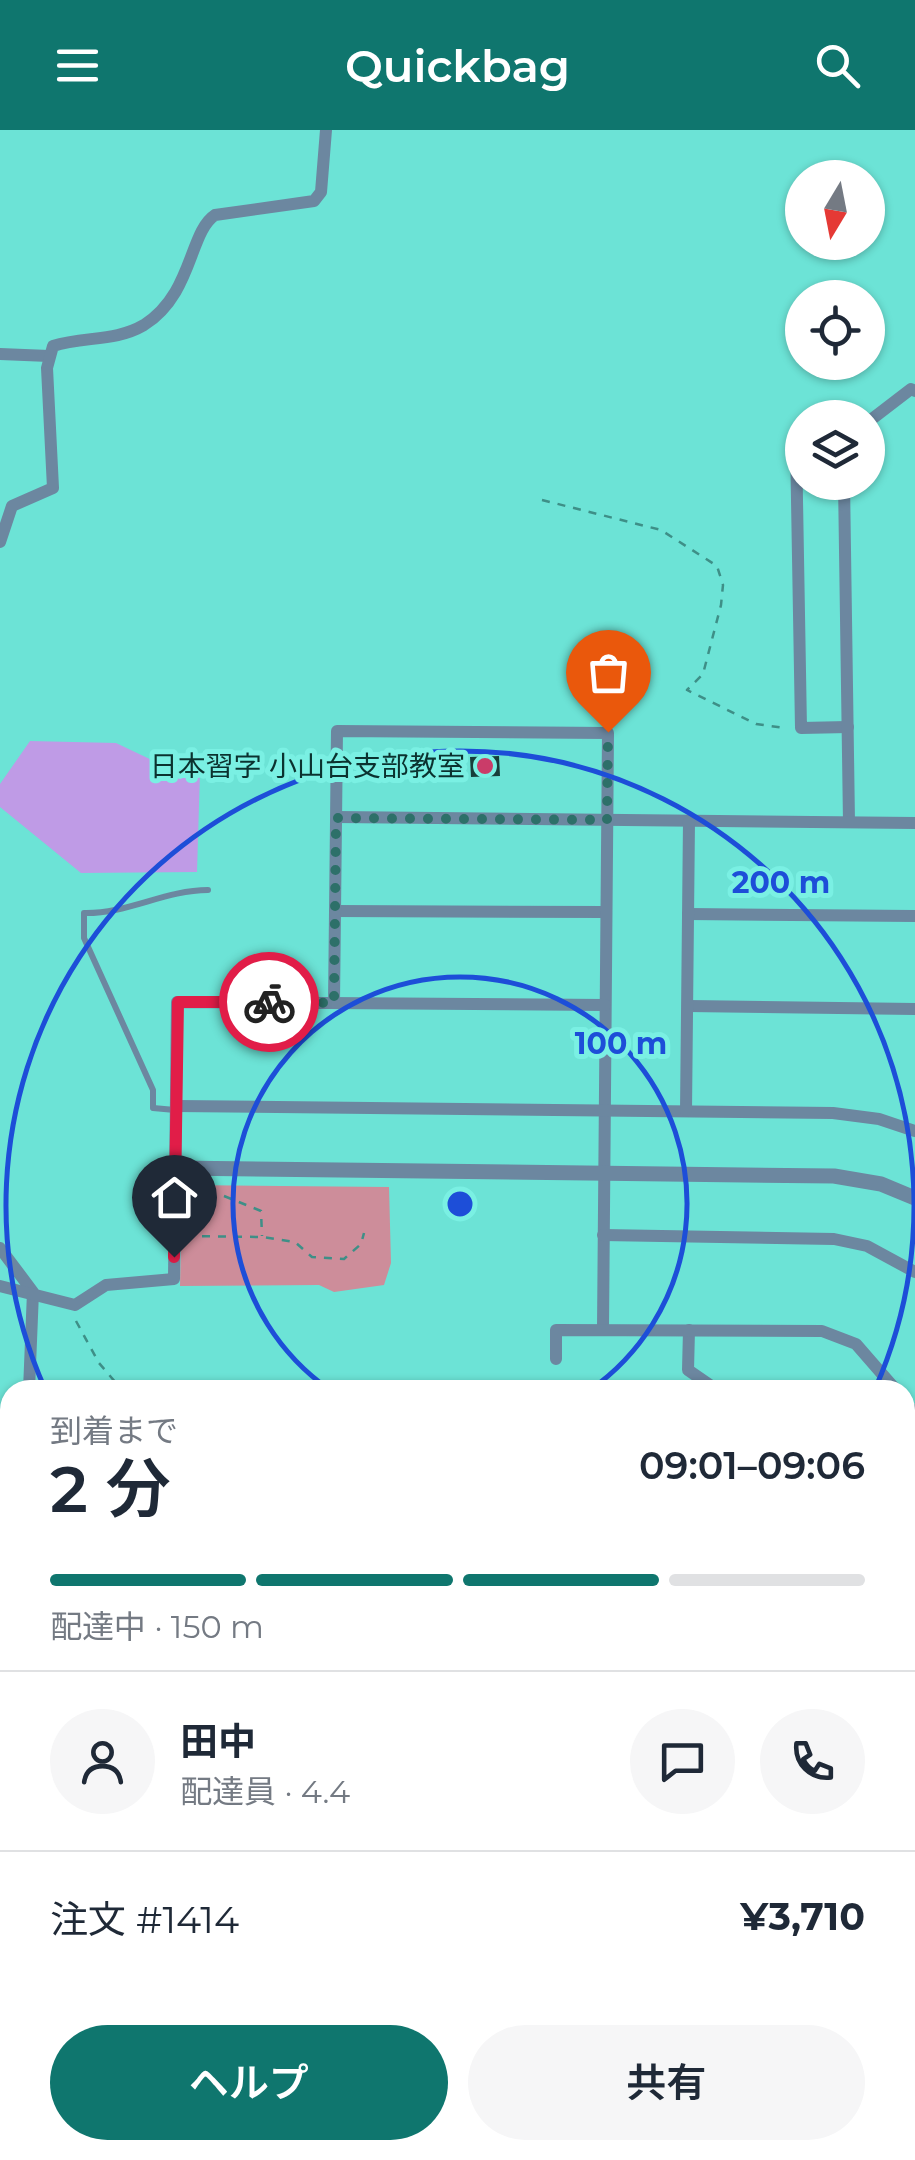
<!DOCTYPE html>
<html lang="ja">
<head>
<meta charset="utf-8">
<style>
  body { margin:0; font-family:Montserrat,"Noto Sans JP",sans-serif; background:#f6f6f7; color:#1f2937; height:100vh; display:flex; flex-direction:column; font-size:38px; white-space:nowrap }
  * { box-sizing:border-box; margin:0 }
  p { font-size:32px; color:#747a83 }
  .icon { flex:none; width:55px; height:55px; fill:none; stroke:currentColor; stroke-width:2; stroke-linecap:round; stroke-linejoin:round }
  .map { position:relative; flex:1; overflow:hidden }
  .side { position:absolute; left:0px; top:1250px; width:915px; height:780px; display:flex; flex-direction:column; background:#fff; border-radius:30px 30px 0 0; box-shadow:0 2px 8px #0004 }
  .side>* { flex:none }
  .needle { width:65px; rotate:190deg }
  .buttons { position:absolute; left:785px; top:30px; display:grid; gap:20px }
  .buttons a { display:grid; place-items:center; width:100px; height:100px; border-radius:50%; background:#fff; box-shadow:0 2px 8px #0004; font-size:50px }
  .pin { position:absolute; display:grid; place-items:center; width:85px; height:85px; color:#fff; margin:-102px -42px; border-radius:50% 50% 50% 0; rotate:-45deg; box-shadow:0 0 10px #0007 }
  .pin .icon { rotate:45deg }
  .courier { position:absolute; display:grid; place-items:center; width:100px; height:100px; margin:-50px; border:8px solid #e11d48; border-radius:50%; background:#fff; color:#222; box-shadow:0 2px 12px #0007 }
  .headline em { font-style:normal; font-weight:600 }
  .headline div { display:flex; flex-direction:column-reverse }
  .headline { display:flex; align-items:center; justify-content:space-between; height:170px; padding:0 50px }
  h1 { font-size:65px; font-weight:600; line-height:75px }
  .bar { display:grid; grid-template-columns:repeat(4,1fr); gap:15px 10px; align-content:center; height:120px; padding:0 50px }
  .bar i { height:12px; border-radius:8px; background:#e0e1e3 }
  .bar .selected { background:#0f766e }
  .bar p { grid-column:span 4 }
  .line { display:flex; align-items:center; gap:25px; padding:0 50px; border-top:2px solid #e0e1e3 }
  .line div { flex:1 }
  .round { display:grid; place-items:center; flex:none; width:105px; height:105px; border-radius:52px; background:#f6f6f7 }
  .button { display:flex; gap:20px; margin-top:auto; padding:20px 50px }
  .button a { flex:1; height:115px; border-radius:60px; background:#0f766e; color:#fff; font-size:40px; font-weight:600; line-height:115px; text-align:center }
  .button a+a { background:#f6f6f7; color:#1f2937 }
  header { display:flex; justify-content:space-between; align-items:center; height:130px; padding:0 50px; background:#0f766e; color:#fff; font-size:45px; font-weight:600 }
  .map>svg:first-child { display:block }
  .green { fill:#cd8d9a }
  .water { fill:#bf9be6 }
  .building { fill:#173e3a }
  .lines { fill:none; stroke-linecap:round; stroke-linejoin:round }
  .path { stroke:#3e8f87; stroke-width:2.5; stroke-dasharray:8 8; stroke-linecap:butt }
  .service { stroke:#6c87a0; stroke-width:6 }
  .minor { stroke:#6c87a0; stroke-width:12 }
  .tertiary { stroke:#6c87a0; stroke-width:15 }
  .primary { stroke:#124d78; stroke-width:20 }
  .done { stroke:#2d7069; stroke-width:10; stroke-dasharray:0 18 }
  .route { stroke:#e11d48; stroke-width:12 }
  .ring { fill:none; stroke:#1d4ed8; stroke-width:5 }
  .poi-dot { fill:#ca3c69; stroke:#7af0e3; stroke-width:4 }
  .labels { text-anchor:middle; stroke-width:10; stroke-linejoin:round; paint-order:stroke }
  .poi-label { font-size:28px; fill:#0b322f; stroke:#7af0e3; text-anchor:end }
  .centre { fill:#1d4ed8; stroke:#7af0e3; stroke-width:5 }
  .ring-label { font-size:30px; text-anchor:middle; font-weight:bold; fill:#1d4ed8; stroke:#7af0e3; stroke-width:10; stroke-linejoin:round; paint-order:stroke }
</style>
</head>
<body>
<header><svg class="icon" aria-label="menu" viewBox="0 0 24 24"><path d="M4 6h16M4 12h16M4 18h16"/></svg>Quickbag<svg class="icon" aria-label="search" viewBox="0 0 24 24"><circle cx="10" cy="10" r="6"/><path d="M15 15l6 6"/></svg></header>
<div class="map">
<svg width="915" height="2030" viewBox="0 0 915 2030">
  <rect width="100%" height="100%" fill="#6ce3d6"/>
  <path class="green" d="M187 1055 389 1057 391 1133 384 1155 334 1162 319 1155 180 1156 182 1059Z"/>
  <path class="water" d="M30 611 116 613 175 641 200 642 197 742 81 743 0 677V654Z"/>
  <path class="building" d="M499 626 500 646 471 647 470 627Z"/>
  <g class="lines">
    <g class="path">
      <path d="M542 370 661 400 717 436 723 455 721 475 703 544 687 560 756 594 785 598"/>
      <path d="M224 1066 261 1081 262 1106"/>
      <path d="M186 1106 262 1107 295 1112 312 1127 344 1129 361 1114 364 1103"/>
      <path d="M76 1191 99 1233 122 1260"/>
    </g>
    <path class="service" d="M175 980 153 978V960L84 808V783C127 784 165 760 208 760"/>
    <g class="minor">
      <path d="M0 224 49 226"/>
      <path d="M868 292 911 259 915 261"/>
      <path d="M796 313 801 598 848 597"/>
      <path d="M844 352 849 692"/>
      <path d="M0 412 12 376 53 358 47 238 53 216C84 206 115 212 144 195 193 164 189 102 215 85L314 71 321 62 326 0"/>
      <path d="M337 687 915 693"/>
      <path d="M335 781 606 782"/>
      <path d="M688 784 915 786"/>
      <path d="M334 873 337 601 608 603 603 1199"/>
      <path d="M688 876 915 879"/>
      <path d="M176 976 833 983 879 989 915 1001"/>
      <path d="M686 981 689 691"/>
      <path d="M603 1105 834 1109 867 1116 915 1142"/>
      <path d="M0 1118 33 1162 29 1260"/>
      <path d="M0 1156 75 1175 106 1155 174 1149 177 872 605 875"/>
      <path d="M689 1200 688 1240 717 1260"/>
      <path d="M556 1229V1200L822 1201 856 1214 896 1260"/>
      <path d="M905 1272 915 1284"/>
      <path d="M905 1386 915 1392"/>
      <path d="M905 1680H915"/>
      <path d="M2 1999 10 1749"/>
      <path d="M170 2020 227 2030"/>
      <path d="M584 2020 614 2030"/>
      <path d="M465 2030 470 2020"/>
    </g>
    <path class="tertiary" d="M175 1038 834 1046 881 1054 915 1068"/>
    <g class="primary">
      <path d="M0 1717 10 1718"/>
      <path d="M905 1989 915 1991"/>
    </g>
  </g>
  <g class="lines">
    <path class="done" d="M269 872 334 873 336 688 607 690 608 602"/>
    <path class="route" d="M174 1127 178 872H269"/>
  </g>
  <g class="ring">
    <path d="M330 1260A227 227 0 1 1 590 1260"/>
    <path d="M45 1259A454 454 0 1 1 875 1259"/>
  </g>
  <circle class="poi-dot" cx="485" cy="636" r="10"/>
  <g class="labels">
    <g class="poi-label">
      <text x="465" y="646">日本習字 小山台支部教室</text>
    </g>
  </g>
  <circle cx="460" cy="1074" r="15" class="centre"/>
  <g class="ring-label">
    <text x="781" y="763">200 m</text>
    <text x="621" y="924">100 m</text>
  </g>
</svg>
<div class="buttons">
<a><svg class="needle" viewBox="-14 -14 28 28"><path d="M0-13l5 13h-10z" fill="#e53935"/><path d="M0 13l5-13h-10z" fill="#747a83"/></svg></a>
<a><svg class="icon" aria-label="locate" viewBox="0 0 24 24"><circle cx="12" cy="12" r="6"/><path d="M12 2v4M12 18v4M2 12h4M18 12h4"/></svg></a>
<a><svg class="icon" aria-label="layers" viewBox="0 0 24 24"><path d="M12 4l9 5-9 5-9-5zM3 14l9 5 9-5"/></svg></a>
</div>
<div class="pin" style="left:608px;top:602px;background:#ea580c"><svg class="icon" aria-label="bag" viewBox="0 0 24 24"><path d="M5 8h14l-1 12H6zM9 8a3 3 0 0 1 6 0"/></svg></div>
<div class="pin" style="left:174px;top:1127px;background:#1f2937"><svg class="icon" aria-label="home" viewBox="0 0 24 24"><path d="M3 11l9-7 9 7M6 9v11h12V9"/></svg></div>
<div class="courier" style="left:269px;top:872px"><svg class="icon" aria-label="bike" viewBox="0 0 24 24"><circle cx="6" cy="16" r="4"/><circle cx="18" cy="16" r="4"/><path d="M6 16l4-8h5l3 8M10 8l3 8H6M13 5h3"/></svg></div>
<section class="side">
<div class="headline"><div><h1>2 分</h1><p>到着まで</p></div><em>09:01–09:06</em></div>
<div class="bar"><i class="selected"></i><i class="selected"></i><i class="selected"></i><i></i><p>配達中 · 150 m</p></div>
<div class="line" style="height:180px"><a class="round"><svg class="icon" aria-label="person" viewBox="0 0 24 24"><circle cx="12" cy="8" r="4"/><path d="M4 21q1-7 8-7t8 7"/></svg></a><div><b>田中</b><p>配達員 · 4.4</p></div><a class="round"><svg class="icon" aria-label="chat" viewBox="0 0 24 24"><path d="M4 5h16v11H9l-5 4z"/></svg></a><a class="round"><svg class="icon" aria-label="phone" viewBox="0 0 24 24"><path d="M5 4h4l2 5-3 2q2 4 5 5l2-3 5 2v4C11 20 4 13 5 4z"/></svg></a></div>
<div class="line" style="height:130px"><div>注文 #1414</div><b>¥3,710</b></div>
<div class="button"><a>ヘルプ</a><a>共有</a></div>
</section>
</div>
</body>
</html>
